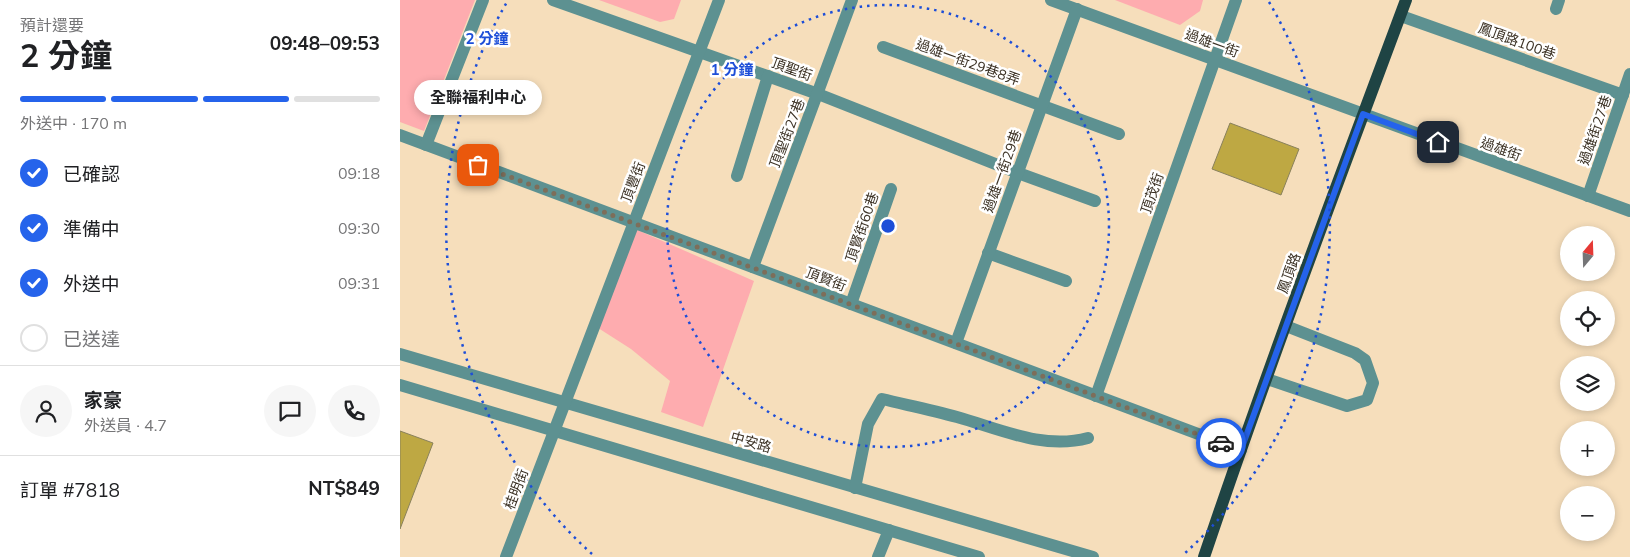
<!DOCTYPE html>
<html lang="zh-TW">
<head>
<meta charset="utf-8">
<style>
  body { margin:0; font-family:Mulish,"Noto Sans TC",sans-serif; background:#f6f6f6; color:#202124; height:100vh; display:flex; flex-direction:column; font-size:19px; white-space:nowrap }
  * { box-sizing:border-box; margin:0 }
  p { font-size:16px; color:#757577 }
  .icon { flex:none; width:28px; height:28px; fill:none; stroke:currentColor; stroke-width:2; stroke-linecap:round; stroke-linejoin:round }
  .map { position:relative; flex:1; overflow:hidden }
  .panel { display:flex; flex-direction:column; background:#fff; width:400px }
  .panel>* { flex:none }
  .needle { width:32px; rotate:19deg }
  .controls { position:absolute; left:1160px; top:226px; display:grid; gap:10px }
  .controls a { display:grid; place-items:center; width:55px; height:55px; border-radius:50%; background:#fff; box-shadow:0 2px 8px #0003; font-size:25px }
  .pin { position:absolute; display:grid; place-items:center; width:42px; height:42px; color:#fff; margin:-21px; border-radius:10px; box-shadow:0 2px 8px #0006 }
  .courier { position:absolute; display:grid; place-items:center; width:50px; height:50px; margin:-25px; border:4px solid #2563eb; border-radius:50%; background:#fff; color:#222; box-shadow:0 1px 6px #0007 }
  .bubble { position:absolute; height:35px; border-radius:18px; background:#fff; box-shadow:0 2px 8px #0003; font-size:16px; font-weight:700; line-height:35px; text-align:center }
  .summary em { font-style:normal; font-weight:700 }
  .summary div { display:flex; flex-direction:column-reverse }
  .summary { display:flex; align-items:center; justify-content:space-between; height:85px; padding:0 20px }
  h1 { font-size:32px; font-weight:700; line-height:38px }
  .bar { display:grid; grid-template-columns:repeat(4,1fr); gap:8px 5px; align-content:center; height:60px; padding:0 20px }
  .bar i { height:6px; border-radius:4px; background:#e0e0e0 }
  .bar .selected { background:#2563eb }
  .bar p { grid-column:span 4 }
  .line { display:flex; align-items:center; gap:12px; padding:0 20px; border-top:1px solid #e0e0e0 }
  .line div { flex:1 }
  .round { display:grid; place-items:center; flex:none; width:52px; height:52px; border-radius:26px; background:#f6f6f6 }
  ol { padding:0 20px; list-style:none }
  li { display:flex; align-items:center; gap:15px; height:55px }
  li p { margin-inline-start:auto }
  li .icon { padding:5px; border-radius:50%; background:#2563eb; color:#fff; stroke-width:4 }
  li:last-child { color:#757577 }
  li i { width:28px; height:28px; border:2px solid #e0e0e0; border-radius:50% }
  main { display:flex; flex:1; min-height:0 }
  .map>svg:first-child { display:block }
  .green { fill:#feacaf }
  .building { fill:#bea843; stroke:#89815c }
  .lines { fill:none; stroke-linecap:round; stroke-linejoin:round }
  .minor { stroke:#5d9191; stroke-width:12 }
  .major { stroke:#1f4444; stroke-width:12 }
  .done { stroke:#7d6e5a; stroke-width:5; stroke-dasharray:0 9 }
  .route { stroke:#2563eb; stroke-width:6 }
  .ring { fill:none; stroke:#1d4ed8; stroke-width:2.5; stroke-dasharray:2.5 5 }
  .labels { text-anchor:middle; stroke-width:5; stroke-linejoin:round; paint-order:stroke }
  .street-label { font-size:14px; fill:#3c3225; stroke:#fff }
  .centre { fill:#1d4ed8; stroke:#fff; stroke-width:2.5 }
  .ring-label { font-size:15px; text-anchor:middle; font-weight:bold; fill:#1d4ed8; stroke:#fff; stroke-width:5; stroke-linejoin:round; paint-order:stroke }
</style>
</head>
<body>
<main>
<section class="panel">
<div class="summary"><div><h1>2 分鐘</h1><p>預計還要</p></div><em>09:48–09:53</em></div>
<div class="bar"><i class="selected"></i><i class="selected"></i><i class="selected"></i><i></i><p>外送中 · 170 m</p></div>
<ol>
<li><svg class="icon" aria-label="check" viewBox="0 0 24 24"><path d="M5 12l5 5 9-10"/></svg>已確認<p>09:18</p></li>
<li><svg class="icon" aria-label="check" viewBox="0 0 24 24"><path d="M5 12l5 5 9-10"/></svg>準備中<p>09:30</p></li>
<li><svg class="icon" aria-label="check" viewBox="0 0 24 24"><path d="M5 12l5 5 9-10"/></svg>外送中<p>09:31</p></li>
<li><i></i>已送達</li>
</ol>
<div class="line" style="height:90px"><a class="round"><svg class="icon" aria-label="person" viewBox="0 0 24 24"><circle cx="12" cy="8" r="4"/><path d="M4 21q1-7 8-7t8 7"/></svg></a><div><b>家豪</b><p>外送員 · 4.7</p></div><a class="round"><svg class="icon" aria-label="chat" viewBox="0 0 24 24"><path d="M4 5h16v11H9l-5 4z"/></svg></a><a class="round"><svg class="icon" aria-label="phone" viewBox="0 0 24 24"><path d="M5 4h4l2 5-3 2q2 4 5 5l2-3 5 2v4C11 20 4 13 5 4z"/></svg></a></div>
<div class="line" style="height:65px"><div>訂單 #7818</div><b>NT$849</b></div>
</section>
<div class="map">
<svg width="1230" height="557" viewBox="0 0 1230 557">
  <rect width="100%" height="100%" fill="#f6debb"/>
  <g class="green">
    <path d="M0 0H75L24 131 0 122Z"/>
    <path d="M199 0H281L274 19 260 22Z"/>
    <path d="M715 0H803L800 11 780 25Z"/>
    <path d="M235 229 354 281 303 427 261 412 270 381 231 349 195 326Z"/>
  </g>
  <g class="building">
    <path d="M830 123 899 149 881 195 812 169Z"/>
    <path d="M0 431 33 443 0 529Z"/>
  </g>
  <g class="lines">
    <g class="minor">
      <path d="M153 0 418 94 618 173 695 201"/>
      <path d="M651 0 1230 211"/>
      <path d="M1156 9 1159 0"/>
      <path d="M1001 16 1223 95"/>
      <path d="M483 47 719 134"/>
      <path d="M0 135 841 450"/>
      <path d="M26 145 83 0"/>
      <path d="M337 176 368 76"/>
      <path d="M1188 196 1230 74"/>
      <path d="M588 253 666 281"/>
      <path d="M353 267 452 0"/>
      <path d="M451 304 491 189"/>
      <path d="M556 343 677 9"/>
      <path d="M0 354 693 557"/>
      <path d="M867 379 947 406 967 400 973 383 965 360 955 353 886 326"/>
      <path d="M0 385 579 557"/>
      <path d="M696 396 836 0"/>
      <path d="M455 488 468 424 482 399C507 405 532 410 557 417 600 429 643 450 688 438"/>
      <path d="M106 557 319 0"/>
      <path d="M478 557 489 530"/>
    </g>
    <path class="major" d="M804 557C867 370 937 185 1006 0"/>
  </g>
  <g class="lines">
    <path class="done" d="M78 165 821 443"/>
    <path class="route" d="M821 443 841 450 963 114 1038 142"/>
  </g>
  <g class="ring">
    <circle cx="488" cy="226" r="221"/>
    <path d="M192 554A442 442 0 0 1 107 2M869 2A442 442 0 0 1 784 554"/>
  </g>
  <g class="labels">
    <g class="street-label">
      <text transform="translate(1117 41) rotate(20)" y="5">鳳頂路100巷</text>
      <text transform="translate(812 43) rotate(20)" y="5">過雄一街</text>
      <text transform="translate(568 62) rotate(20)" y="5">過雄一街29巷8弄</text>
      <text transform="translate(392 69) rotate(20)" y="5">頂聖街</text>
      <text transform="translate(1195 130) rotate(-71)" y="5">過雄街27巷</text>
      <text transform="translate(387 133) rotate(-69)" y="5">頂聖街27巷</text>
      <text transform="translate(1101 149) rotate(20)" y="5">過雄街</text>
      <text transform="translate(602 171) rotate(-70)" y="5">過雄一街29巷</text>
      <text transform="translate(233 182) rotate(-69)" y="5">頂豐街</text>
      <text transform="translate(752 193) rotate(-71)" y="5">頂茂街</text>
      <text transform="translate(462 227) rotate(-71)" y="5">頂賢街60巷</text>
      <text transform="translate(889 273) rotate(-70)" y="5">鳳頂路</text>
      <text transform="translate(426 279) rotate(21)" y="5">頂賢街</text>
      <text transform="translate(351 442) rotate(16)" y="5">中安路</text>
      <text transform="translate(116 489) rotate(-69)" y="5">桂明街</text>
    </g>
  </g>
  <circle cx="488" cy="226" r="8" class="centre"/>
  <g class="ring-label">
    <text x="87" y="44">2 分鐘</text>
    <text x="332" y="75">1 分鐘</text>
  </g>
</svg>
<div class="controls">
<a><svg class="needle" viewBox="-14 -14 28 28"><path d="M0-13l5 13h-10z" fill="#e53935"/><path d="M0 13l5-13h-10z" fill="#757577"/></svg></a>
<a><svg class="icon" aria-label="locate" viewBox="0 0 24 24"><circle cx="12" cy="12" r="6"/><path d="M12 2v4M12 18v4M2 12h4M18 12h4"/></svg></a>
<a><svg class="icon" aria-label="layers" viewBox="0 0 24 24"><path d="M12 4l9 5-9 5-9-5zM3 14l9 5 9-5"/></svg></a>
<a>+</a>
<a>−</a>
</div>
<div class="pin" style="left:78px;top:165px;background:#ea580c"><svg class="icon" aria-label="bag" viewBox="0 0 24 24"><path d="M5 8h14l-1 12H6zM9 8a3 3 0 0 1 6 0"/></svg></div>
<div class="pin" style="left:1038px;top:142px;background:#1f2937"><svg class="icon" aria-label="home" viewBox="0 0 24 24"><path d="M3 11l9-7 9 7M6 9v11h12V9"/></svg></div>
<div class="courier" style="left:821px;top:443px"><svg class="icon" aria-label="car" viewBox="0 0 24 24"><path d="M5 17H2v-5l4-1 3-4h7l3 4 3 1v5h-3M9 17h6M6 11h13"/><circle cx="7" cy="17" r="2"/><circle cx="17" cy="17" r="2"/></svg></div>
<div class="bubble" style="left:14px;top:80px;width:128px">全聯福利中心</div>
</div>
</main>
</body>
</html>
